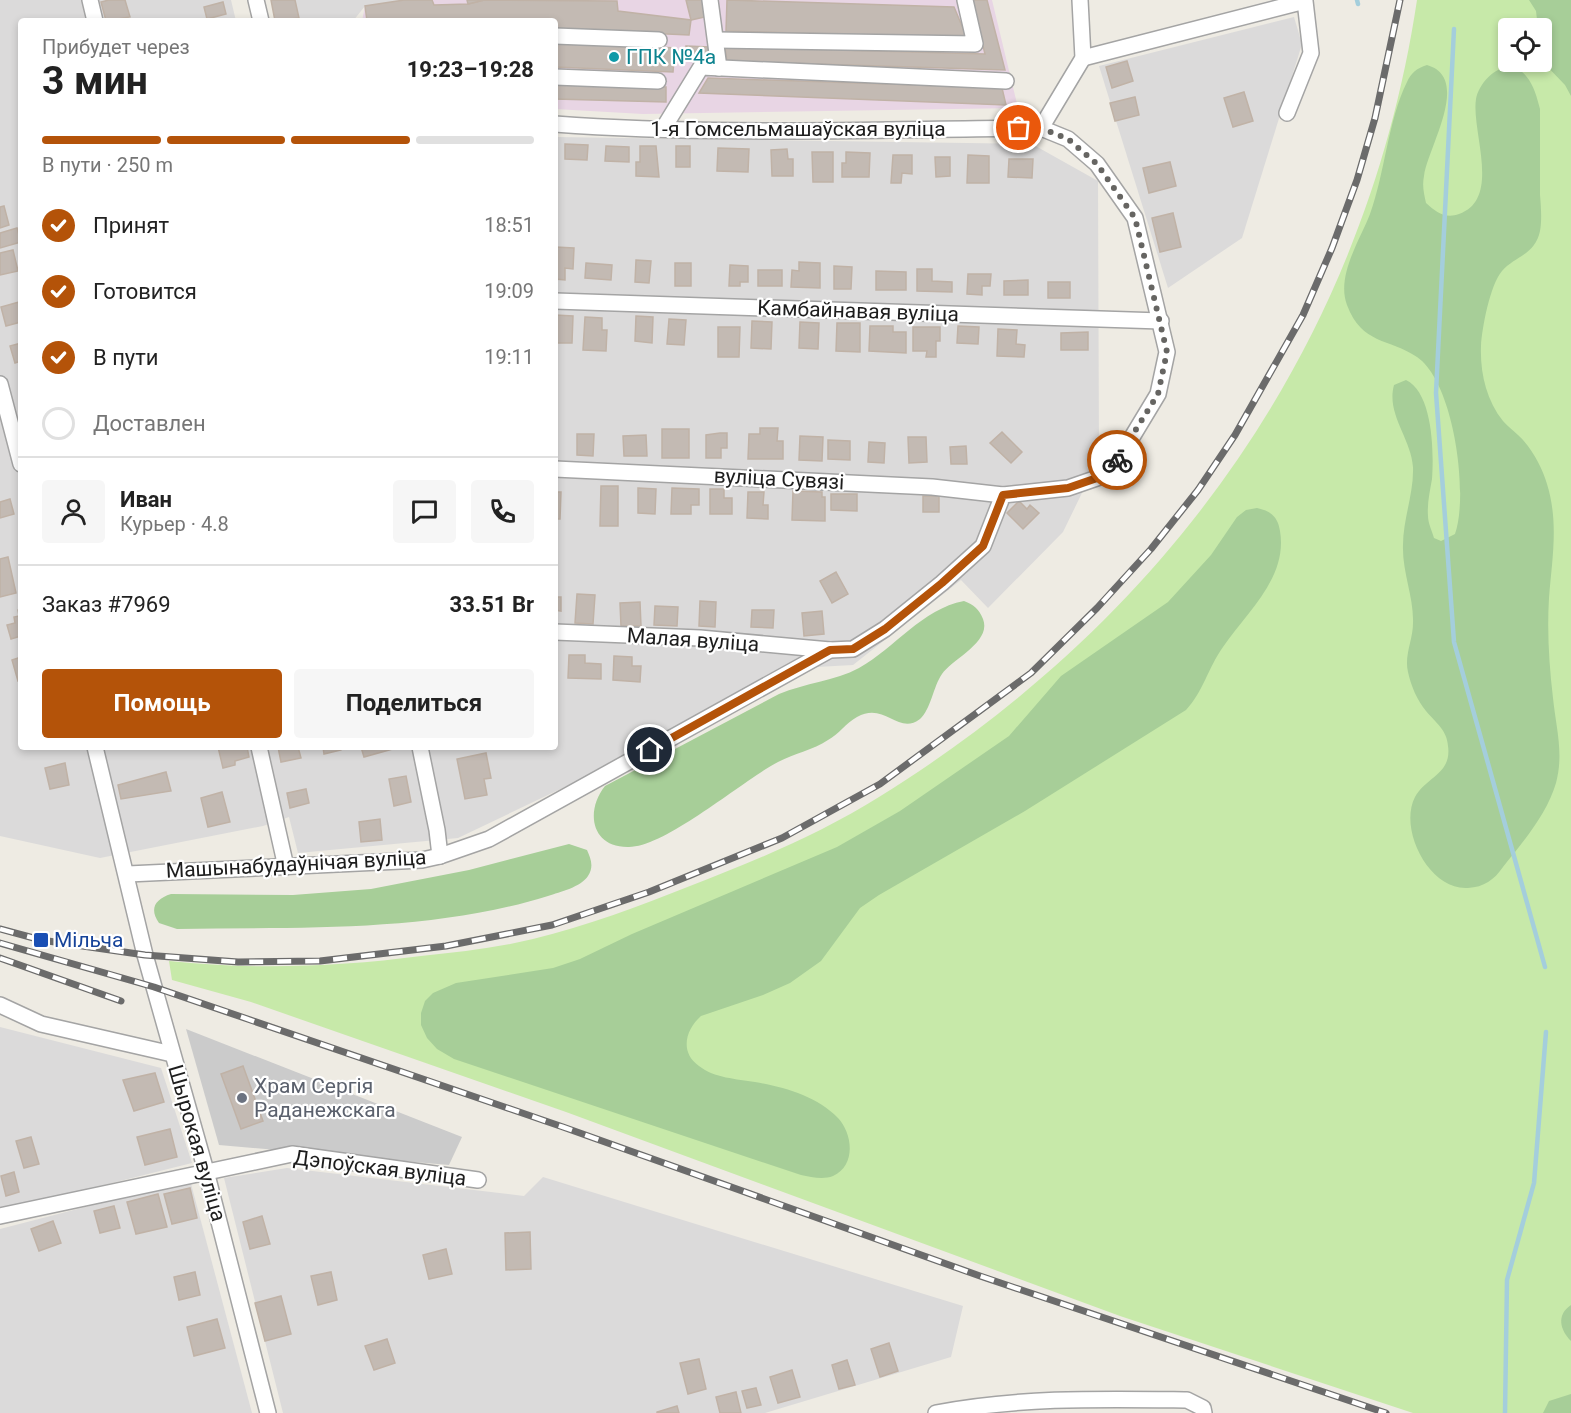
<!DOCTYPE html>
<html lang="ru">
<head>
<meta charset="utf-8">
<style>
  body { margin:0; font-family:Roboto,sans-serif; background:#f6f6f6; color:#222; height:100vh; display:flex; flex-direction:column; font-size:22px; white-space:nowrap }
  * { box-sizing:border-box; margin:0 }
  p { font-size:20px; color:#767676 }
  .icon { flex:none; width:33px; height:33px; fill:none; stroke:currentColor; stroke-width:2; stroke-linecap:round; stroke-linejoin:round }
  .map { position:relative; flex:1; overflow:hidden }
  .drawer { position:absolute; left:18px; top:18px; width:540px; height:732px; display:flex; flex-direction:column; background:#fff; border-radius:6px; box-shadow:0 3px 9px #0003 }
  .drawer>* { flex:none }
  .tools { position:absolute; left:1498px; top:18px; display:grid; gap:12px }
  .tools a { display:grid; place-items:center; width:54px; height:54px; border-radius:6px; background:#fff; box-shadow:0 3px 9px #0003; font-size:30px }
  .pin { position:absolute; display:grid; place-items:center; width:51px; height:51px; color:#fff; margin:-26px; border:3px solid #fff; border-radius:50%; box-shadow:0 2px 6px #0007 }
  .courier { position:absolute; display:grid; place-items:center; width:60px; height:60px; margin:-30px; border:4px solid #b45309; border-radius:50%; background:#fff; color:#222; box-shadow:0 2px 8px #0007 }
  .headline em { font-style:normal; font-weight:700 }
  .headline div { display:flex; flex-direction:column-reverse }
  .headline { display:flex; align-items:center; justify-content:space-between; height:102px; padding:0 24px }
  h1 { font-size:39px; font-weight:700; line-height:45px }
  .bar { display:grid; grid-template-columns:repeat(4,1fr); gap:9px 6px; align-content:center; height:72px; padding:0 24px }
  .bar i { height:8px; border-radius:4px; background:#e0e0e0 }
  .bar .on { background:#b45309 }
  .bar p { grid-column:span 4 }
  .line { display:flex; align-items:center; gap:15px; padding:0 24px; border-top:2px solid #e0e0e0 }
  .line div { flex:1 }
  .round { display:grid; place-items:center; flex:none; width:63px; height:63px; border-radius:6px; background:#f6f6f6 }
  ol { padding:0 24px; list-style:none }
  li { display:flex; align-items:center; gap:18px; height:66px }
  li p { margin-inline-start:auto }
  li .icon { padding:6px; border-radius:50%; background:#b45309; color:#fff; stroke-width:4 }
  li:last-child { color:#767676 }
  li i { width:33px; height:33px; border:3px solid #e0e0e0; border-radius:50% }
  .primary-button { display:flex; gap:12px; margin-top:auto; padding:12px 24px }
  .primary-button a { flex:1; height:69px; border-radius:6px; background:#b45309; color:#fff; font-size:24px; font-weight:700; line-height:69px; text-align:center }
  .primary-button a+a { background:#f6f6f6; color:#222 }
  .map>svg:first-child { display:block }
  .residential { fill:#dbdada }
  .industrial { fill:#e8d5e4 }
  .religious { fill:#cbcbcb }
  .grass { fill:#c7e9a9; fill-rule:evenodd }
  .forest { fill:#a7ce98 }
  .lines { fill:none; stroke-linecap:round; stroke-linejoin:round }
  .stream { stroke:#a4cedc; stroke-width:4.5 }
  .building { fill:#c3bab3; stroke:#c0b2a6; stroke-width:1.5 }
  .minor-casing { stroke:#a4a4a4; stroke-width:18 }
  .minor { stroke:#fff; stroke-width:15 }
  .rail-casing { stroke:#6b6b6b; stroke-width:7 }
  .rail { stroke:#fff; stroke-width:4.5; stroke-dasharray:14; stroke-linecap:butt }
  .done { stroke:#666562; stroke-width:6; stroke-dasharray:0 10.8 }
  .route { stroke:#b45309; stroke-width:8 }
  .culture-dot { fill:#0f9aa8; stroke:#fff; stroke-width:2 }
  .transit-dot { fill:#1a4fb4; stroke:#fff; stroke-width:2 }
  .worship-dot { fill:#6b7280; stroke:#fff; stroke-width:2 }
  .labels { text-anchor:middle; stroke-width:4.5; stroke-linejoin:round; paint-order:stroke }
  .culture-label { font-size:21px; fill:#0d838f; stroke:#fff; text-anchor:start }
  .street-label { font-size:21px; fill:#1d1d1d; stroke:#fff }
  .transit-label { font-size:21px; fill:#164399; stroke:#fff; text-anchor:start }
  .worship-label { font-size:21px; fill:#5b616d; stroke:#fff; text-anchor:start }
</style>
</head>
<body>
<div class="map">
<svg width="1571" height="1413" viewBox="0 0 1571 1413">
  <rect width="100%" height="100%" fill="#eeebe3"/>
  <g class="residential">
    <path d="M0 0H231L236 21H21V747H555V137L1032 144 1098 181 1099 458 1063 532 988 608 961 580 853 665 816 667 458 838 298 853 289 817 263 826 100 858 0 836Z"/>
    <path d="M279 0H404L365 6 353 21H285Z"/>
    <path d="M1294 17 1302 44 1242 238 1168 288 1099 66Z"/>
    <path d="M0 1027 161 1068 192 1163 0 1211Z"/>
    <path d="M287 1168 524 1196 543 1177 963 1306 951 1357 765 1413H283L224 1178Z"/>
    <path d="M190 1180 252 1413H0V1229Z"/>
  </g>
  <path class="industrial" d="M404 0H992L1018 108 643 114 555 109V21H362L365 6Z"/>
  <path class="religious" d="M186 1029 462 1137 449 1165 219 1145Z"/>
  <path class="grass" d="M1417 0H1571V1413H1413L1120 1316 566 1112 251 1002 172 980 169 961C253 970 337 967 421 956 459 952 496 948 533 939 587 926 639 906 690 886 755 861 820 834 879 797 1170 617 1366 341 1417 0ZM1509 28H1542V62H1509Z"/>
  <g class="forest">
    <path d="M1529 0H1571V96L1565 85 1542 61V28H1538L1536 11Z"/>
    <path d="M1427 65C1472 78 1428 147 1424 176 1422 186 1424 194 1426 203 1436 212 1445 219 1459 214 1502 199 1471 131 1476 99 1480 78 1508 54 1526 76 1534 85 1537 98 1540 109 1540 138 1540 167 1540 195 1541 207 1542 220 1540 231 1535 255 1515 256 1502 271 1490 285 1482 328 1481 346 1480 372 1486 400 1503 421 1507 426 1513 430 1518 435 1532 448 1542 467 1547 484 1559 523 1552 559 1549 598 1547 631 1549 664 1553 698 1556 728 1564 753 1556 783 1547 814 1523 842 1503 867 1494 880 1484 887 1468 888 1430 891 1398 830 1415 797 1426 777 1452 774 1448 746 1447 730 1436 723 1426 711 1417 700 1411 686 1408 672 1404 655 1413 640 1413 623 1414 597 1402 572 1403 545 1403 519 1414 493 1413 467 1411 438 1386 414 1394 385L1406 380C1433 393 1434 452 1432 479 1430 491 1427 503 1428 516 1428 523 1432 531 1434 538L1441 541 1455 534C1469 494 1454 382 1417 357 1389 338 1362 345 1347 305 1336 276 1360 240 1370 214 1385 173 1388 120 1407 82 1411 73 1417 68 1427 65Z"/>
    <path d="M1257 508C1271 511 1278 517 1280 531 1288 578 1246 613 1223 647 1208 668 1203 692 1186 710L1025 811 879 895 860 908 821 961 790 983 763 995 701 1016C686 1029 679 1052 699 1066 714 1078 737 1079 755 1082 784 1087 817 1096 838 1118 853 1134 856 1166 833 1176 823 1180 811 1177 801 1175L454 1059 437 1049 427 1038 421 1025V1013L425 1001 433 993 456 983 553 968 580 959 632 934 837 847 900 811 1009 736 1061 676 1168 602 1211 555 1237 517 1246 510Z"/>
    <path d="M964 601C974 605 979 609 983 619 992 642 952 659 942 674 933 687 931 709 920 719 898 736 885 701 857 717 846 723 839 734 828 740 813 750 795 753 778 762 742 781 666 847 629 847 591 848 585 811 605 786L779 694C805 683 835 681 859 668 895 648 922 609 964 601Z"/>
    <path d="M569 844 587 850C591 859 594 867 588 876 581 887 560 892 548 896 429 933 300 927 177 929L159 923C149 909 155 899 171 894L293 895 371 889 469 870Z"/>
    <path d="M1571 1305V1341C1560 1330 1556 1315 1571 1305Z"/>
    <path d="M1571 1394V1413H1543L1549 1401Z"/>
  </g>
  <g class="lines">
    <g class="stream">
      <path d="M1357 0 1358 4"/>
      <path d="M1454 29 1436 393 1454 642 1545 967"/>
      <path d="M1505 1413 1507 1280 1534 1183 1546 1032"/>
    </g>
  </g>
  <g class="building">
    <path d="M109 0H125L130 17 106 21 101 2Z"/>
    <path d="M271 0H295L299 18 275 21Z"/>
    <path d="M404 0H432L434 5 468 4 484 0 617 1 618 11 691 20 689 35 555 29V21H367L365 6Z"/>
    <path d="M467 0H484L468 4Z"/>
    <path d="M686 0H705L709 16 691 20Z"/>
    <path d="M727 0 954 7 967 38 726 31Z"/>
    <path d="M972 0H987L1005 70 727 61 725 47 985 54Z"/>
    <path d="M223 2 226 14 207 19 204 7Z"/>
    <path d="M555 41 675 48 673 72 555 67Z"/>
    <path d="M686 46 710 47 709 59H687Z"/>
    <path d="M1127 61 1133 81 1112 88 1106 67Z"/>
    <path d="M708 78 1002 88 1006 105 699 93Z"/>
    <path d="M555 84 666 87V102L555 99Z"/>
    <path d="M1244 92 1253 121 1233 127 1224 98Z"/>
    <path d="M1135 97 1139 115 1115 121 1110 103Z"/>
    <path d="M565 144 588 145 587 160 565 159Z"/>
    <path d="M606 146 629 147V162L605 161Z"/>
    <path d="M640 146H656L659 177 636 176V162H640Z"/>
    <rect x="676" y="146" width="14" height="21"/>
    <path d="M718 148 749 149 748 172 717 171Z"/>
    <path d="M787 149 788 159H793V176H772L771 150Z"/>
    <path d="M812 152H833V182H813Z"/>
    <path d="M846 152 870 153 869 177H842V163H846Z"/>
    <path d="M893 155H912V174L902 173 901 183H891Z"/>
    <path d="M968 155 989 156V183H967Z"/>
    <path d="M935 157H950V176L936 177Z"/>
    <path d="M1009 159H1033L1032 178 1008 177Z"/>
    <path d="M1170 162 1176 186 1149 193 1143 168Z"/>
    <path d="M4 206 9 225 0 228V207Z"/>
    <path d="M1173 213 1181 247 1160 252 1152 218Z"/>
    <path d="M17 228 21 242 0 248V233Z"/>
    <path d="M555 247 574 248 573 269 565 268V280L555 279Z"/>
    <path d="M13 250 18 271 0 275V253Z"/>
    <path d="M636 260 651 261 649 283 635 282Z"/>
    <path d="M799 262 820 263V288L791 287 792 270 799 271Z"/>
    <path d="M586 263 612 265 611 280 585 278Z"/>
    <rect x="675" y="263" width="16" height="23"/>
    <path d="M730 265 748 266V282H740V286H729Z"/>
    <path d="M834 266 852 267 851 289H834Z"/>
    <path d="M917 269H932V281L952 282V292L917 291Z"/>
    <rect x="758" y="270" width="24" height="16"/>
    <path d="M876 271 906 272V290H876Z"/>
    <path d="M968 274H991L990 286H982V295L967 294Z"/>
    <path d="M1028 280V295H1004V281Z"/>
    <rect x="1048" y="282" width="22" height="16"/>
    <path d="M19 302 21 322 6 326 1 307Z"/>
    <path d="M555 315 573 316 572 343H555Z"/>
    <path d="M636 316 653 317 652 343 635 341Z"/>
    <path d="M585 317 602 318V330H607L606 351 583 350Z"/>
    <path d="M669 319 686 320 684 345 667 344Z"/>
    <path d="M752 321 772 322 771 349 751 348Z"/>
    <path d="M800 322 819 323 818 349 799 348Z"/>
    <path d="M837 323H860V352L836 351Z"/>
    <path d="M870 326H893V332H906V353L869 351Z"/>
    <path d="M958 326 979 327 978 344 957 343Z"/>
    <path d="M718 327H740L739 357H718Z"/>
    <path d="M913 327H940V341H936V357H926L927 351H913Z"/>
    <path d="M998 329 1017 330 1016 344 1025 345 1024 357 997 356Z"/>
    <path d="M1088 332V350H1061V333Z"/>
    <path d="M21 343V361L15 363 10 346Z"/>
    <path d="M760 428H778L777 441H783V459H748L749 434H760Z"/>
    <rect x="662" y="429" width="27" height="29"/>
    <path d="M1002 432 1022 452 1011 463 990 443Z"/>
    <path d="M720 433H727V448H721V458H706V435Z"/>
    <path d="M577 434H594L593 456 577 455Z"/>
    <path d="M646 435 647 456H624L623 436Z"/>
    <path d="M800 436 823 437 822 461 799 460Z"/>
    <path d="M908 437H926L927 462 909 463Z"/>
    <path d="M828 440 850 441V460L828 459Z"/>
    <path d="M869 442 885 443 884 463 868 462Z"/>
    <path d="M966 446 967 464H951L950 447Z"/>
    <path d="M601 486H618V526H600Z"/>
    <path d="M638 488 656 489 655 514 638 513Z"/>
    <path d="M672 488 699 489V505H691V514H671Z"/>
    <path d="M710 489H724V498H732V514H710Z"/>
    <path d="M793 491 822 492V497H825V521L792 520Z"/>
    <path d="M555 492H561L560 519H555Z"/>
    <path d="M748 492H764L763 505H768V519L747 518Z"/>
    <path d="M831 494H857V511L831 510Z"/>
    <rect x="923" y="496" width="16" height="16"/>
    <path d="M10 499 14 514 0 518V502Z"/>
    <path d="M1019 501 1027 509 1030 505 1039 513 1023 529 1007 513Z"/>
    <path d="M8 557 16 593 0 597V559Z"/>
    <path d="M836 572 848 594 832 603 820 581Z"/>
    <path d="M577 594 595 595 593 624 575 623Z"/>
    <path d="M555 597H561V611L555 610Z"/>
    <path d="M700 601 716 602 715 627 699 626Z"/>
    <path d="M640 602 641 626H621L620 603Z"/>
    <path d="M655 606 678 607 677 626 654 625Z"/>
    <path d="M21 609V636L11 639 7 625 15 623 14 617 19 616 18 610Z"/>
    <path d="M752 610H774L773 628 751 627Z"/>
    <path d="M822 611 824 634 804 636 802 613Z"/>
    <path d="M569 655H585V663L601 664V679L568 678Z"/>
    <path d="M614 656 632 657V666H641L640 682 613 680Z"/>
    <path d="M21 657V680L18 681 12 660Z"/>
    <path d="M218 747H247L249 757 235 761V765L223 768Z"/>
    <path d="M278 747H298L301 758 281 762Z"/>
    <path d="M323 747H341V750L324 754Z"/>
    <path d="M361 747H393V749L364 757Z"/>
    <path d="M486 753 491 778 484 779 487 795 465 799 457 759Z"/>
    <path d="M65 763 69 785 50 789 45 768Z"/>
    <path d="M166 772 171 791 121 799 118 785Z"/>
    <path d="M406 776 411 802 394 806 389 779Z"/>
    <path d="M306 789 309 803 290 808 287 793Z"/>
    <path d="M222 792 230 822 208 827 201 798Z"/>
    <path d="M380 819 382 840 361 842 359 822Z"/>
    <path d="M243 1066 263 1121 241 1129 221 1074Z"/>
    <path d="M155 1073 164 1102 134 1111 123 1080Z"/>
    <path d="M170 1129 177 1157 145 1165 137 1137Z"/>
    <path d="M31 1137 39 1164 24 1168 16 1141Z"/>
    <path d="M14 1172 19 1192 6 1196 1 1176Z"/>
    <path d="M190 1188 197 1218 172 1224 164 1194Z"/>
    <path d="M158 1194 167 1227 136 1234 127 1202Z"/>
    <path d="M114 1206 120 1228 100 1233 94 1211Z"/>
    <path d="M262 1216 270 1244 250 1249 243 1222Z"/>
    <path d="M53 1221 61 1243 39 1251 31 1229Z"/>
    <path d="M530 1232 531 1269 506 1270 505 1233Z"/>
    <path d="M446 1249 452 1274 429 1279 423 1255Z"/>
    <path d="M195 1272 200 1295 179 1300 174 1277Z"/>
    <path d="M331 1272 337 1300 318 1305 311 1276Z"/>
    <path d="M281 1296 291 1334 265 1341 255 1303Z"/>
    <path d="M217 1319 225 1348 194 1356 187 1327Z"/>
    <path d="M387 1339 395 1363 374 1370 365 1346Z"/>
    <path d="M889 1343 898 1371 880 1377 871 1349Z"/>
    <path d="M699 1359 706 1389 688 1394 680 1363Z"/>
    <path d="M847 1360 855 1385 839 1389 832 1365Z"/>
    <path d="M792 1370 800 1397 778 1403 770 1377Z"/>
    <path d="M756 1388 761 1405 747 1408 742 1391Z"/>
    <path d="M736 1392 741 1413H720L716 1397Z"/>
    <path d="M677 1406 679 1413H657V1412Z"/>
  </g>
  <g class="lines">
    <defs>
      <g id="minor">
        <path d="M90 0 95 21"/>
        <path d="M256 0 261 21"/>
        <path d="M710 0 719 68"/>
        <path d="M555 36 659 40"/>
        <path d="M717 40 975 44 965 0"/>
        <path d="M1083 58 1305 1 1311 53 1287 113"/>
        <path d="M555 77 658 81"/>
        <path d="M555 124C716 136 880 129 1041 128"/>
        <path d="M663 129 701 67 1006 81"/>
        <path d="M555 301 1161 321"/>
        <path d="M0 384 21 464"/>
        <path d="M555 469 932 487 1003 495"/>
        <path d="M555 632 700 638 830 650"/>
        <path d="M95 747 145 955 206 1171 268 1413"/>
        <path d="M259 747 286 867"/>
        <path d="M420 747 437 830 440 856"/>
        <path d="M128 874 422 860 440 856 489 839 830 650 853 649 885 629 942 583 983 546 1003 495 1068 488 1097 478 1120 457 1158 394 1167 352 1135 218 1097 164 1068 139 1041 128 1083 58 1080 0"/>
        <path d="M0 1005 41 1024 172 1054"/>
        <path d="M0 1216 292 1154 478 1180"/>
        <path d="M936 1413C1019 1397 1103 1399 1187 1400L1203 1408 1204 1413"/>
      </g>
    </defs>
    <use href="#minor" class="minor-casing"/>
    <use href="#minor" class="minor"/>
    <defs>
      <g id="rail">
        <path d="M0 929 41 940 145 955 238 962 320 961 446 946 552 925 649 892 782 838 880 784 1031 673 1097 608 1151 549 1198 490 1235 435 1303 315 1332 248 1357 180 1375 118 1400 0"/>
        <path d="M0 943 154 987 563 1127 980 1276 1386 1413"/>
        <path d="M0 958 121 1001"/>
      </g>
    </defs>
    <use href="#rail" class="rail-casing"/>
    <use href="#rail" class="rail"/>
  </g>
  <g class="lines">
    <path class="done" d="M1019 128H1041L1068 139 1097 164 1135 218 1167 352 1158 394 1117 460"/>
    <path class="route" d="M650 750 830 650 853 649 885 629 942 583 983 546 1003 495 1068 488 1097 478 1117 460"/>
  </g>
  <circle class="culture-dot" cx="614" cy="57" r="6"/>
  <rect class="transit-dot" x="33" y="932" width="16" height="16" rx="3"/>
  <circle class="worship-dot" cx="242" cy="1098" r="6"/>
  <g class="labels">
    <g class="culture-label">
      <text x="626" y="64">ГПК №4а</text>
    </g>
    <g class="street-label">
      <text x="798" y="136">1-я Гомсельмашаўская вуліца</text>
      <text transform="translate(858 311) rotate(2)" y="7">Камбайнавая вуліца</text>
      <text transform="translate(779 479) rotate(3)" y="7">вуліца Сувязі</text>
      <text transform="translate(693 640) rotate(4)" y="7">Малая вуліца</text>
      <text transform="translate(296 864) rotate(-3)" y="7">Машынабудаўнічая вуліца</text>
      <text transform="translate(197 1143) rotate(74)" y="7">Шырокая вуліца</text>
      <text transform="translate(380 1168) rotate(7)" y="7">Дэпоўская вуліца</text>
    </g>
    <g class="transit-label">
      <text x="54" y="947">Мільча</text>
    </g>
    <g class="worship-label">
      <text x="254" y="1093">Храм Сергія<tspan x="254" dy="24">Раданежскага</tspan></text>
    </g>
  </g>
</svg>
<div class="tools">
<a><svg class="icon" aria-label="locate" viewBox="0 0 24 24"><circle cx="12" cy="12" r="6"/><path d="M12 2v4M12 18v4M2 12h4M18 12h4"/></svg></a>
</div>
<div class="pin" style="left:1019px;top:128px;background:#ea580c"><svg class="icon" aria-label="bag" viewBox="0 0 24 24"><path d="M5 8h14l-1 12H6zM9 8a3 3 0 0 1 6 0"/></svg></div>
<div class="pin" style="left:650px;top:750px;background:#1f2937"><svg class="icon" aria-label="home" viewBox="0 0 24 24"><path d="M3 11l9-7 9 7M6 9v11h12V9"/></svg></div>
<div class="courier" style="left:1117px;top:460px"><svg class="icon" aria-label="bike" viewBox="0 0 24 24"><circle cx="6" cy="16" r="4"/><circle cx="18" cy="16" r="4"/><path d="M6 16l4-8h5l3 8M10 8l3 8H6M13 5h3"/></svg></div>
<section class="drawer">
<div class="headline"><div><h1>3 мин</h1><p>Прибудет через</p></div><em>19:23–19:28</em></div>
<div class="bar"><i class="on"></i><i class="on"></i><i class="on"></i><i></i><p>В пути · 250 m</p></div>
<ol>
<li><svg class="icon" aria-label="check" viewBox="0 0 24 24"><path d="M5 12l5 5 9-10"/></svg>Принят<p>18:51</p></li>
<li><svg class="icon" aria-label="check" viewBox="0 0 24 24"><path d="M5 12l5 5 9-10"/></svg>Готовится<p>19:09</p></li>
<li><svg class="icon" aria-label="check" viewBox="0 0 24 24"><path d="M5 12l5 5 9-10"/></svg>В пути<p>19:11</p></li>
<li><i></i>Доставлен</li>
</ol>
<div class="line" style="height:108px"><a class="round"><svg class="icon" aria-label="person" viewBox="0 0 24 24"><circle cx="12" cy="8" r="4"/><path d="M4 21q1-7 8-7t8 7"/></svg></a><div><b>Иван</b><p>Курьер · 4.8</p></div><a class="round"><svg class="icon" aria-label="chat" viewBox="0 0 24 24"><path d="M4 5h16v11H9l-5 4z"/></svg></a><a class="round"><svg class="icon" aria-label="phone" viewBox="0 0 24 24"><path d="M5 4h4l2 5-3 2q2 4 5 5l2-3 5 2v4C11 20 4 13 5 4z"/></svg></a></div>
<div class="line" style="height:78px"><div>Заказ #7969</div><b>33.51 Br</b></div>
<div class="primary-button"><a>Помощь</a><a>Поделиться</a></div>
</section>
</div>
</body>
</html>
